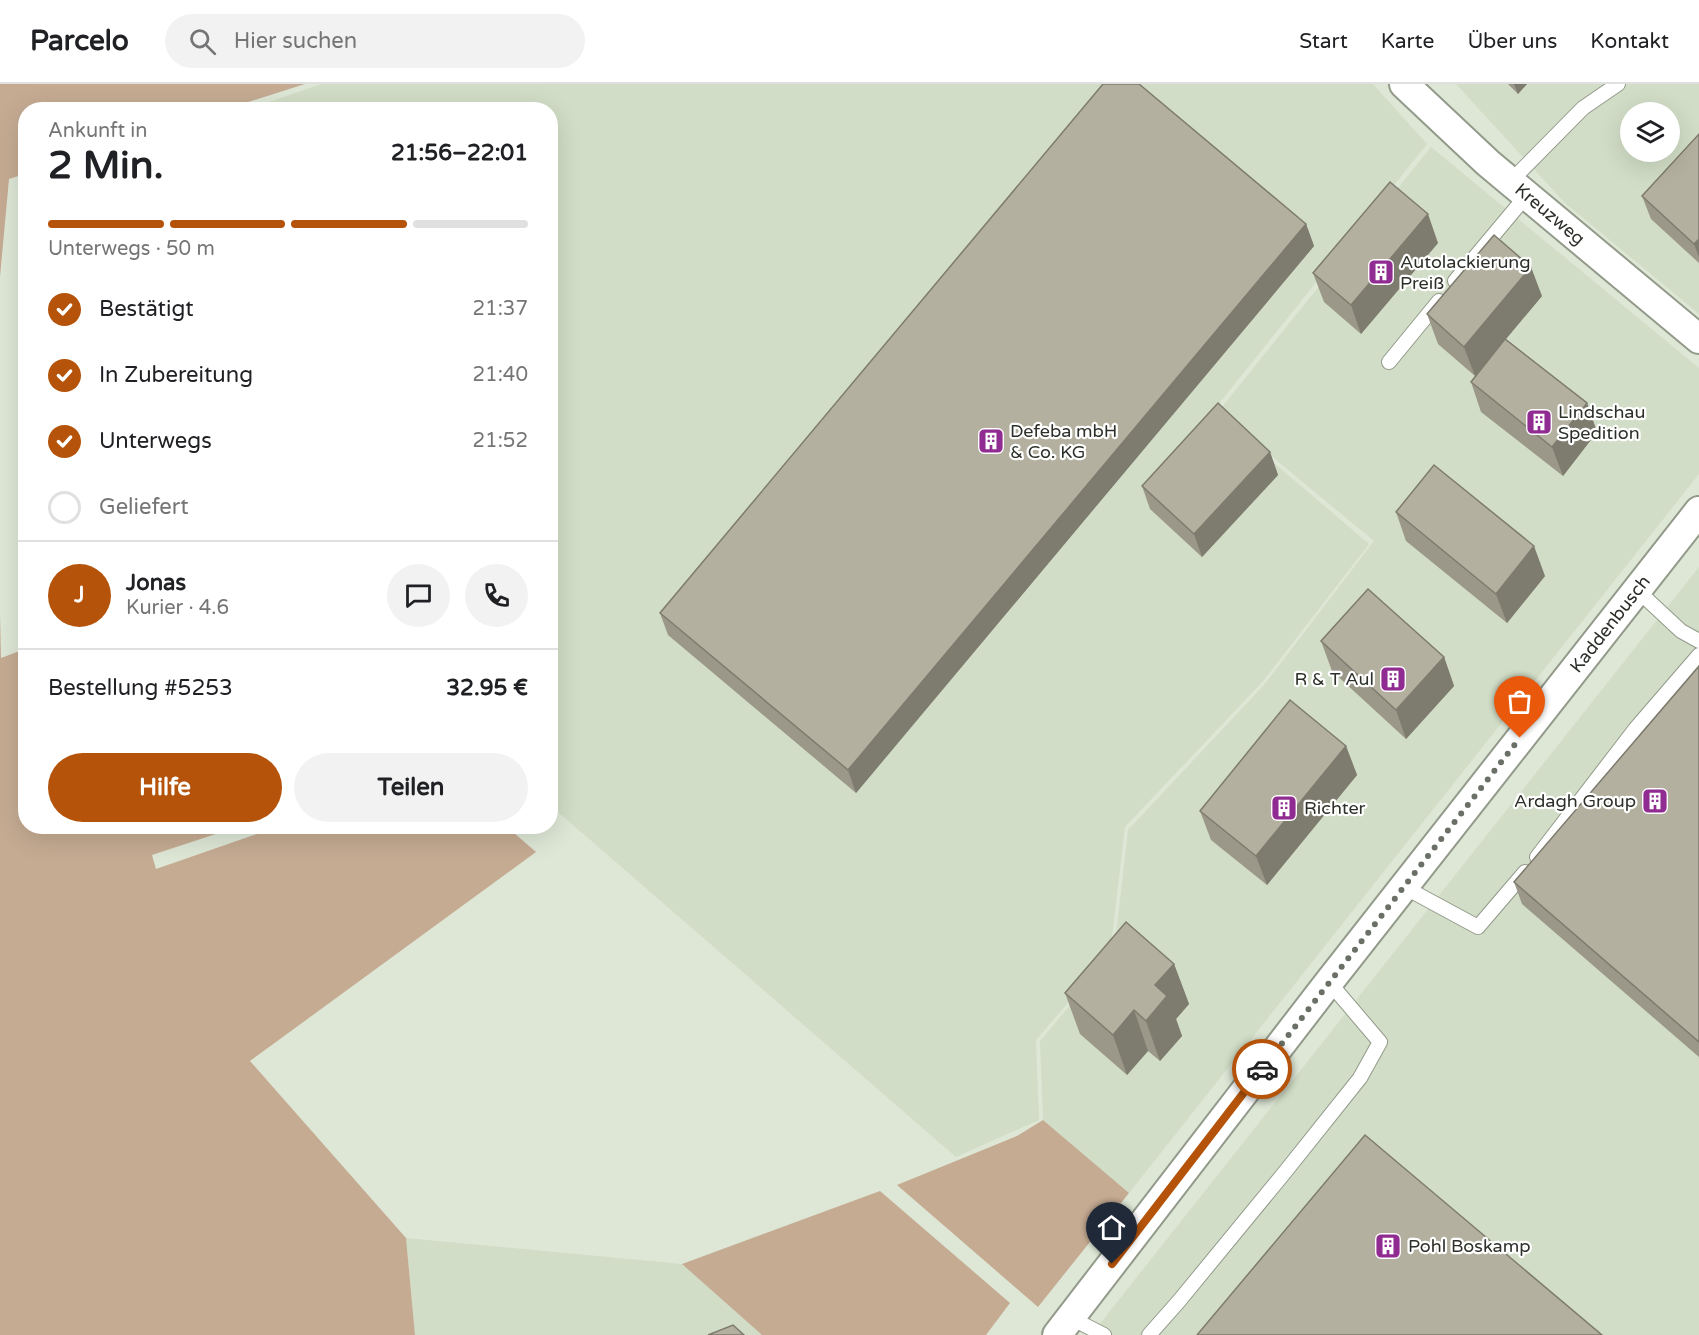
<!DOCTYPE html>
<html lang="de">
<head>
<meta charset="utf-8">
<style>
  body { margin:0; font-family:"Varela Round",sans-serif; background:#f2f2f2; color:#202124; height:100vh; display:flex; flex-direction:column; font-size:22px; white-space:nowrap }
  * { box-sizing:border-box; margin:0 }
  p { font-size:20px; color:#757577 }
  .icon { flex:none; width:33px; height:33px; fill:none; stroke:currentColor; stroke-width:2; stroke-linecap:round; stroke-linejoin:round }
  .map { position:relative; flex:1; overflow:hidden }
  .side { position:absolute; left:18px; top:18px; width:540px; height:732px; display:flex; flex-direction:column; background:#fff; border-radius:24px; box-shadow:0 6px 24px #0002 }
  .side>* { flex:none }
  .buttons { position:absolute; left:1620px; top:18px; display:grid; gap:12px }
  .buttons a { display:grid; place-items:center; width:60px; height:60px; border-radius:50%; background:#fff; box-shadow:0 6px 24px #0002; font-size:30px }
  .pin { position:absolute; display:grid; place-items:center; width:51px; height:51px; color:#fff; margin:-62px -26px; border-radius:50% 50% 50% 0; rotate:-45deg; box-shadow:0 0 6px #0007 }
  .pin .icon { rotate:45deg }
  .courier { position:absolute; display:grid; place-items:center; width:60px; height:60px; margin:-30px; border:4px solid #b45309; border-radius:50%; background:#fff; color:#222; box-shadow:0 2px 8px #0007 }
  .overview em { font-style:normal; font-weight:800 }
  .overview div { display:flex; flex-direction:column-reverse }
  .overview { display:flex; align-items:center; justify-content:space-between; height:102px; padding:0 30px }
  h1 { font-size:39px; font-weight:800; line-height:45px }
  .bar { display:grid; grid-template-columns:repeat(4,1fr); gap:9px 6px; align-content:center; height:72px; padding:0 30px }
  .bar i { height:8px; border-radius:4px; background:#e0e0e0 }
  .bar .active { background:#b45309 }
  .bar p { grid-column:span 4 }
  .line { display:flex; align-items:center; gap:15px; padding:0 30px; border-top:2px solid #e0e0e0 }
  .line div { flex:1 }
  .round { display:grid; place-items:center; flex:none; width:63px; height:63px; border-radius:32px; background:#f2f2f2 }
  ol { padding:0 30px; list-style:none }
  li { display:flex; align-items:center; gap:18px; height:66px }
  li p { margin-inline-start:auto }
  li .icon { padding:6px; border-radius:50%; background:#b45309; color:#fff; stroke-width:4 }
  li:last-child { color:#757577 }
  li i { width:33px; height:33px; border:3px solid #e0e0e0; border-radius:50% }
  .primary-button { display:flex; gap:12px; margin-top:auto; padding:12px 30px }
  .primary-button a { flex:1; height:69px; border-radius:36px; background:#b45309; color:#fff; font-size:24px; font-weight:800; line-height:69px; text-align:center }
  .primary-button a+a { background:#f2f2f2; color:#202124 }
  header { display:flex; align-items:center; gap:36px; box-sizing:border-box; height:84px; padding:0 30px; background:#fff; border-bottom:2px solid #e0e0e0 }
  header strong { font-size:28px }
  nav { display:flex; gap:33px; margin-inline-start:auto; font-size:21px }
  .search { width:420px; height:54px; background:#f2f2f2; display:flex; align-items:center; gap:15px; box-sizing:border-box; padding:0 21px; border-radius:33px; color:#757577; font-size:22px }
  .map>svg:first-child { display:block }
  .built { fill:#d1ddc6; fill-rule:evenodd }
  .green { fill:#c5ab92 }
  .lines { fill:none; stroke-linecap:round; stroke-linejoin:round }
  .lane-casing { stroke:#929a8a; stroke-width:16 }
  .street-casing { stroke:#929a8a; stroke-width:32 }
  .lane { stroke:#fff; stroke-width:14 }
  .street { stroke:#fff; stroke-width:28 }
  .wall { fill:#9b9789 }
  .shaded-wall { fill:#7e7b6f }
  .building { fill:#b4b09f; stroke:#7e7b6f; stroke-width:1.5 }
  .done { stroke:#6a7066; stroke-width:6; stroke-dasharray:0 10.8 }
  .route { stroke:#b45309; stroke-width:8 }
  .labels { text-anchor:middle; stroke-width:4.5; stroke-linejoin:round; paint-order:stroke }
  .street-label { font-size:18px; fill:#2c3029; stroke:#fff }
  .poi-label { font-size:18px; fill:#2c3029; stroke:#fff; text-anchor:start }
</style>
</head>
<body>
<header>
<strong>Parcelo</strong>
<div class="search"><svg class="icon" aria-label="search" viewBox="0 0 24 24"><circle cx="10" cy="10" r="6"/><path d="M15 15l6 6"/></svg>Hier suchen</div>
<nav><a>Start</a><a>Karte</a><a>Über uns</a><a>Kontakt</a></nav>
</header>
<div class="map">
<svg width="1699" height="1251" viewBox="0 0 1699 1251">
  <rect width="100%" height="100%" fill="#dee7d6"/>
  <g class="built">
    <path d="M321 0H1373L1427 60 1213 327 1369 460 1264 596 1125 743 1110 870 1036 956 1039 1036 956 1073 551 722 550 26H246Z"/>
    <path d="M1456 0H1699V230L1565 119ZM1630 28H1670V68H1630Z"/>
    <path d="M1431 63 1699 284V390L1129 1109 1043 1036 1040 957 1114 869 1128 746 1264 601 1374 457 1218 328Z"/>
    <path d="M1699 483V1251H1091Z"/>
    <path d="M406 1154 682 1180 762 1251H415Z"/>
  </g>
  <g class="green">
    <path d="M0 0H305L226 25 26 26 25 90 9 95 0 193Z"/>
    <path d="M0 529 1 574 25 565 26 742 237 743 152 771 156 785 277 743H507L536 768 250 977 406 1154 415 1251H0Z"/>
    <path d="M1043 1036 1129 1109 1038 1223 897 1101 1017 1052Z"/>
    <path d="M880 1107 1010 1219 986 1251H762L682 1180Z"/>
  </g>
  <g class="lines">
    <defs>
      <g id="lane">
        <path d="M1511 97 1583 24 1618 0"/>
        <path d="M1455 197 1527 111"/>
        <path d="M1389 278 1439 217"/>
        <path d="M1637 506 1681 547 1699 557"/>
        <path d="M1537 773 1636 644 1699 571"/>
        <path d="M1404 803 1478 843 1525 788"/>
        <path d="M1071 1234 1104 1251"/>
        <path d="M1149 1251 1179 1217 1285 1088 1360 994 1380 958 1329 898"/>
      </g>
      <g id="street">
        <path d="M1404 0 1488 79 1699 255"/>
        <path d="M1057 1251 1329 898 1699 427"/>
      </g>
    </defs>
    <use href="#lane" class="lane-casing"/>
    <use href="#street" class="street-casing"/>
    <use href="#lane" class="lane"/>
    <use href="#street" class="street"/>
  </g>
  <g class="wall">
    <path d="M1508 0H1527L1518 10Z"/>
    <path d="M1699 50V179L1651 135 1642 112Z"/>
    <path d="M1306 140 1314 162 856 709 668 551 660 529Z"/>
    <path d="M1438 159 1361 250 1324 218 1313 189Z"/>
    <path d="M1542 212 1506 255 1587 319 1597 348 1563 392 1481 328 1471 298 1489 275 1475 292 1438 260 1427 230Z"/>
    <path d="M1270 368 1278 391 1202 473 1150 425 1142 402Z"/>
    <path d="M1396 428 1545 492 1507 539 1406 457Z"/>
    <path d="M1321 557 1444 573 1454 602 1406 655 1332 587Z"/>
    <path d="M1699 582V973L1522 820 1514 798Z"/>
    <path d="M1346 662 1357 691 1267 801 1211 756 1200 727Z"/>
    <path d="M1174 880 1189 920 1176 935 1182 952 1160 977 1148 967 1127 991 1080 950 1065 909Z"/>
  </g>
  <g class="shaded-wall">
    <path d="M1514 0H1527L1518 10Z"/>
    <path d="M1428 130 1438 159 1361 250 1351 221Z"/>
    <path d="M1306 140 1314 162 856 709 848 686Z"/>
    <path d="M1699 155V173L1694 160Z"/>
    <path d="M1531 183 1542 212 1475 292 1464 263Z"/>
    <path d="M1587 319 1597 348 1563 392 1552 363Z"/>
    <path d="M1270 368 1278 391 1202 473 1194 450Z"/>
    <path d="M1534 462 1545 492 1507 539 1496 510Z"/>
    <path d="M1444 573 1454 602 1406 655 1396 626Z"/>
    <path d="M1346 662 1357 691 1267 801 1256 772Z"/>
    <path d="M1174 880 1189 920 1176 935 1182 952 1160 977 1146 937 1155 901Z"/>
    <path d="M1134 926 1148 967 1127 991 1113 951Z"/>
  </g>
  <g class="building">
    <path d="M1103 0H1139L1306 140 848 686 660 529Z"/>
    <path d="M1699 50V155L1694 160 1642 112Z"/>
    <path d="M1390 98 1428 130 1351 221 1313 189Z"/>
    <path d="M1494 151 1531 183 1464 263 1427 230Z"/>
    <path d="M1505 255 1587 319 1552 363 1471 298Z"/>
    <path d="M1218 319 1270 368 1194 450 1142 402Z"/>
    <path d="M1434 381 1534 462 1496 510 1396 428Z"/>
    <path d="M1368 505 1444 573 1396 626 1321 557Z"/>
    <path d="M1699 582V958L1514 798Z"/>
    <path d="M1290 616 1346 662 1256 772 1200 727Z"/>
    <path d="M1126 838 1174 880 1155 901 1167 912 1146 937 1134 926 1113 951 1065 909Z"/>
    <path d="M1365 1051 1602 1251H1197Z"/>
    <path d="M733 1241 744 1251H708Z"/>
  </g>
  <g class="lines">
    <path class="done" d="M1262 985 1520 654"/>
    <path class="route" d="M1112 1180 1262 985"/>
  </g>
  <defs>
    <symbol id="building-square" viewBox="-11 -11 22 22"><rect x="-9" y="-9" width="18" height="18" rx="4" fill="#902b91" stroke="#fff"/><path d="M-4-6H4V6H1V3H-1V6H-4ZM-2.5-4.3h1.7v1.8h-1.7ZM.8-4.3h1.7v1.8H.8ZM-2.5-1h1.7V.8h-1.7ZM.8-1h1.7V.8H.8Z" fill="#fff"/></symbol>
  </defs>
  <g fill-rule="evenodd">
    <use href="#building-square" x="1366" y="173" width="30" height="30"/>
    <use href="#building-square" x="1524" y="323" width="30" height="30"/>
    <use href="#building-square" x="976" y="342" width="30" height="30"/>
    <use href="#building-square" x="1378" y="580" width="30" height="30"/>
    <use href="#building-square" x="1640" y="702" width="30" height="30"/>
    <use href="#building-square" x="1269" y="709" width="30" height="30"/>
    <use href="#building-square" x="1373" y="1147" width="30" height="30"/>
  </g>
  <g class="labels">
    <g class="street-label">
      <text transform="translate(1550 130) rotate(40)" y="6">Kreuzweg</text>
      <text transform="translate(1610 540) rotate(-52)" y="6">Kaddenbusch</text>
    </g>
    <g class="poi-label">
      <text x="1400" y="184">Autolackierung<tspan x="1400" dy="21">Preiß</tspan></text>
      <text x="1558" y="334">Lindschau<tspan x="1558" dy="21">Spedition</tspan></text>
      <text x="1010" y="353">Defeba mbH<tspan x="1010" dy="21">&amp; Co. KG</tspan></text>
      <text x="1374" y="601" text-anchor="end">R &amp; T Aul</text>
      <text x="1636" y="723" text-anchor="end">Ardagh Group</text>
      <text x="1304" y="730">Richter</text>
      <text x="1408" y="1168">Pohl Boskamp</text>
    </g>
  </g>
</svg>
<div class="buttons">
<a><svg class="icon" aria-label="layers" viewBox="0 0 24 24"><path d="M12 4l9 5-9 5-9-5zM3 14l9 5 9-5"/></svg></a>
</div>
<div class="pin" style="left:1520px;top:654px;background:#ea580c"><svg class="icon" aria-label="bag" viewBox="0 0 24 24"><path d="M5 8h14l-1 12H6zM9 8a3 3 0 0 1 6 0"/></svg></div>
<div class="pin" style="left:1112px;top:1180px;background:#1f2937"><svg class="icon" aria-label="home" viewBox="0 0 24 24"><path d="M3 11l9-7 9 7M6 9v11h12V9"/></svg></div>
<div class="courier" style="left:1262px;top:985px"><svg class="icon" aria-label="car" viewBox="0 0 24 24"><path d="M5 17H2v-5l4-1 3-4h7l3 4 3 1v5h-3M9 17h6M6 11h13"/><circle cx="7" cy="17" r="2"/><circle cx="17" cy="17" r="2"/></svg></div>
<section class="side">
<div class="overview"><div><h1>2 Min.</h1><p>Ankunft in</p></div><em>21:56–22:01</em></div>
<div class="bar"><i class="active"></i><i class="active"></i><i class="active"></i><i></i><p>Unterwegs · 50 m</p></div>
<ol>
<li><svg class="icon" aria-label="check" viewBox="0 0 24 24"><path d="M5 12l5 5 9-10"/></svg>Bestätigt<p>21:37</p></li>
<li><svg class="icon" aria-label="check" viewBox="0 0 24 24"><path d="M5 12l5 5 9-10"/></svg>In Zubereitung<p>21:40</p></li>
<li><svg class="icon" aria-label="check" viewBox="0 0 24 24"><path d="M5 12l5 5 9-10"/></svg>Unterwegs<p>21:52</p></li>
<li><i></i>Geliefert</li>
</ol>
<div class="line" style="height:108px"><b class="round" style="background:#b45309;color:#fff">J</b><div><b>Jonas</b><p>Kurier · 4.6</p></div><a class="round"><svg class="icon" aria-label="chat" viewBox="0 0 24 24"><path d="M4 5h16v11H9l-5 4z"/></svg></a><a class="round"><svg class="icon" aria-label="phone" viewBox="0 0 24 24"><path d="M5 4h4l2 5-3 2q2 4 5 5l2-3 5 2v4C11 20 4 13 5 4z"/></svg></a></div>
<div class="line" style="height:78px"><div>Bestellung #5253</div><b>32.95 €</b></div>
<div class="primary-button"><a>Hilfe</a><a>Teilen</a></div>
</section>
</div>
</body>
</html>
